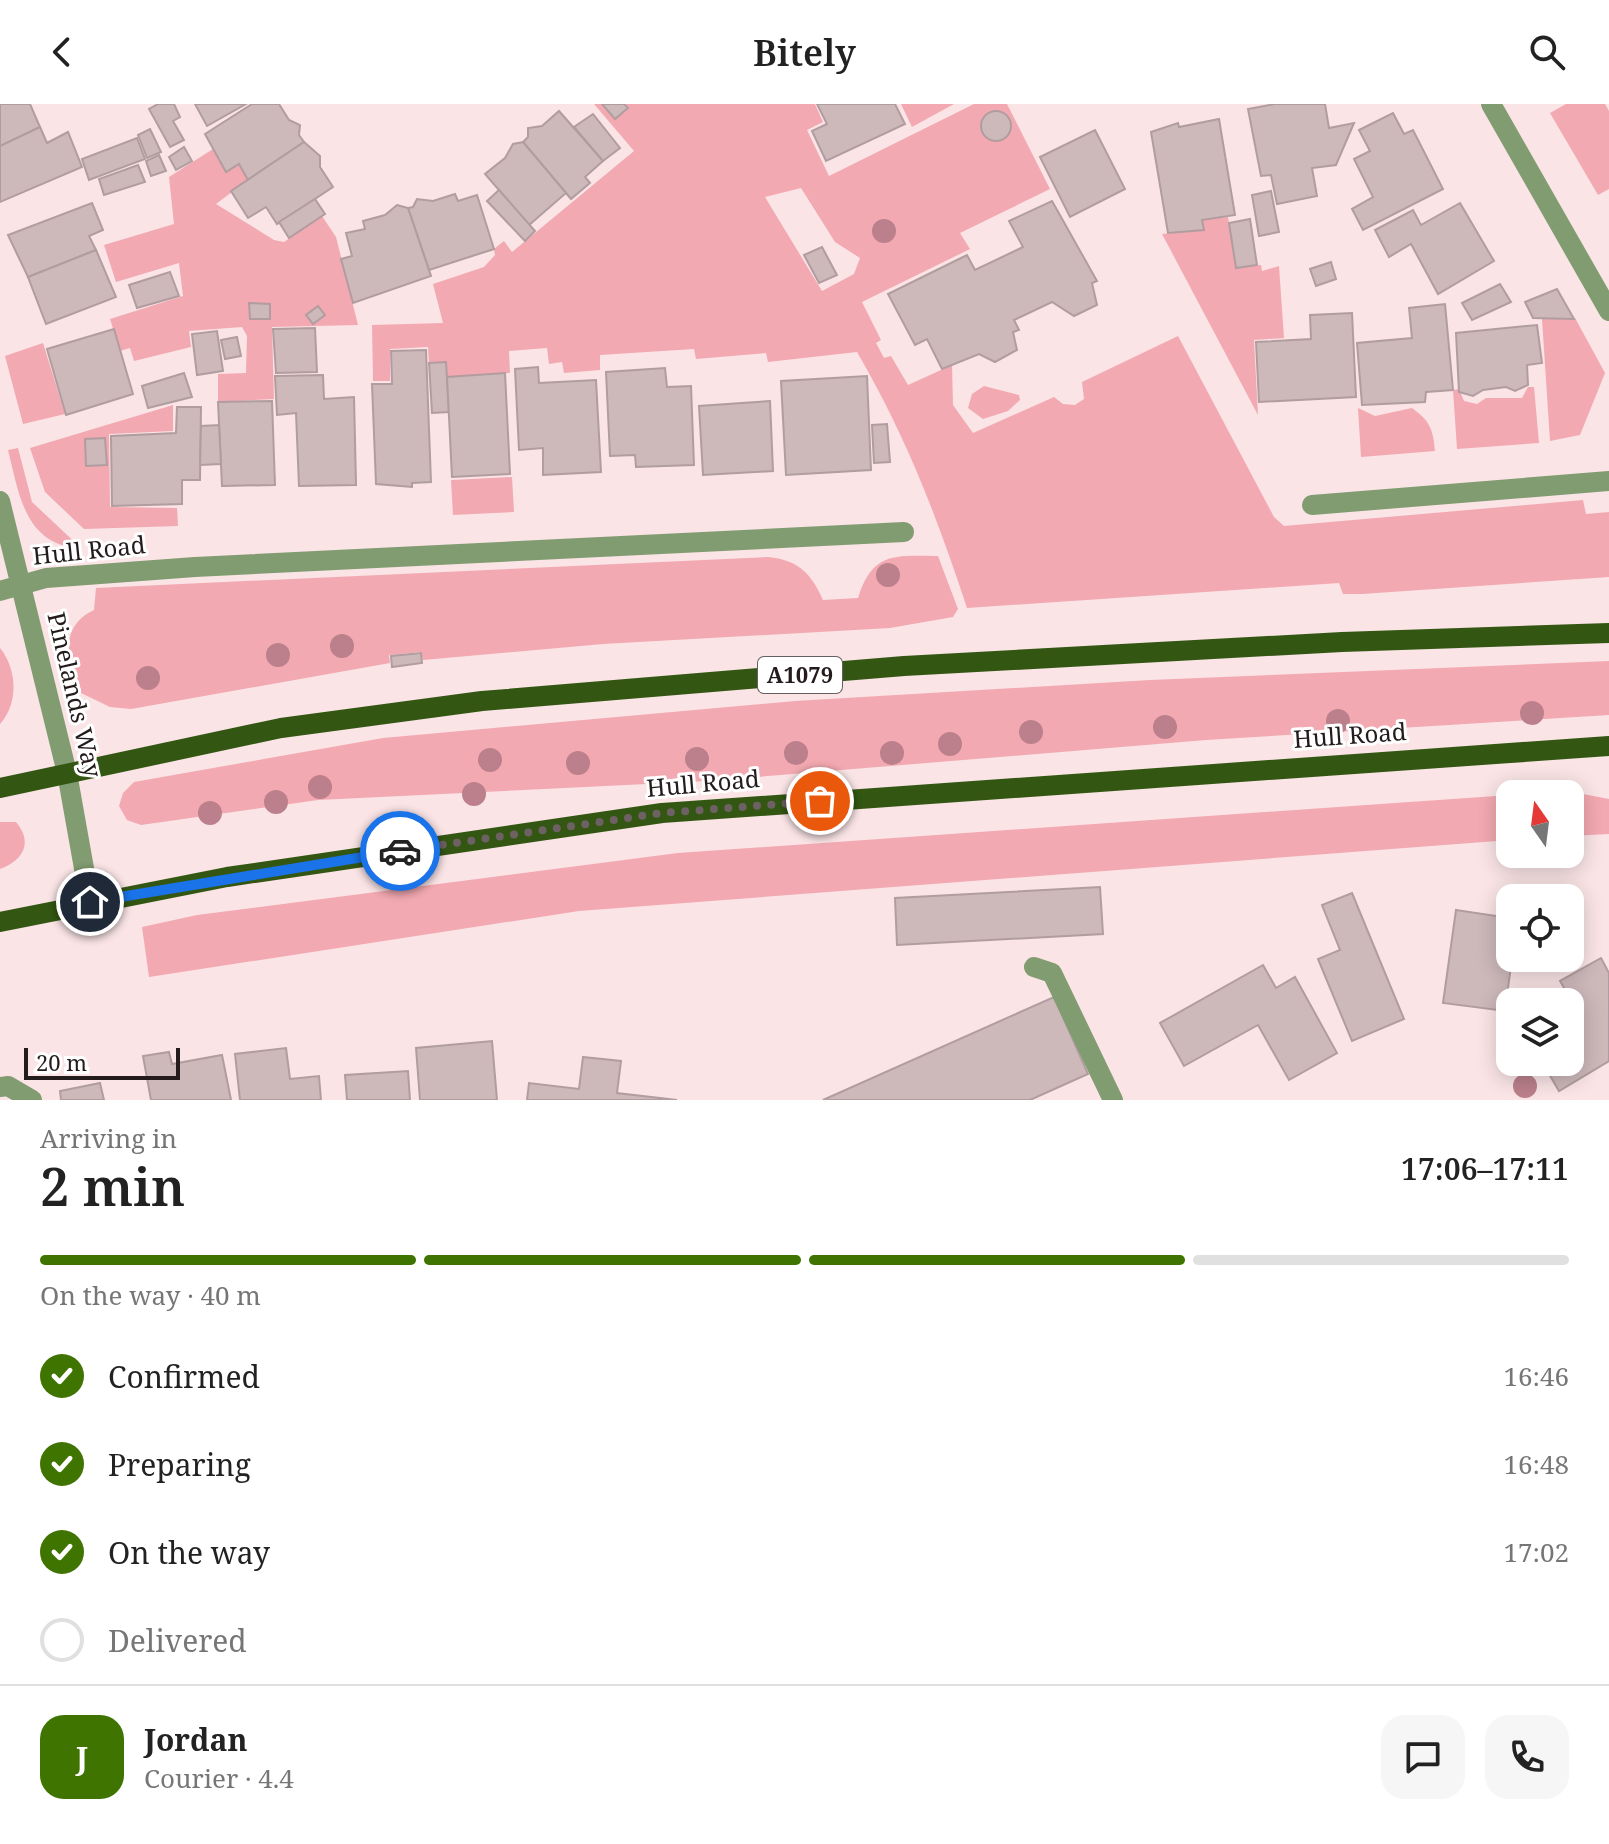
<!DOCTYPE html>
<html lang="en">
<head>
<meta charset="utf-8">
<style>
  body { margin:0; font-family:"Noto Serif",serif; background:#f6f6f6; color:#222; height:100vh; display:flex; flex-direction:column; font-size:30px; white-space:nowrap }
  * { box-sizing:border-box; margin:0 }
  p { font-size:26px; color:#767676 }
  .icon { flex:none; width:44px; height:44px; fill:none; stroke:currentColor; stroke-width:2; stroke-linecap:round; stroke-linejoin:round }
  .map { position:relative; height:996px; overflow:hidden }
  .sheet { display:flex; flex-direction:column; background:#fff; flex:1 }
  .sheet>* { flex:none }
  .needle { width:52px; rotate:346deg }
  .buttons { position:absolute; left:1496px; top:676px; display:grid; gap:16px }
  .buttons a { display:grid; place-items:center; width:88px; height:88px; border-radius:16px; background:#fff; box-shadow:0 4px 20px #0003; font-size:40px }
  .scale { position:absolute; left:24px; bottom:20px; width:156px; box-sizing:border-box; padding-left:8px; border:4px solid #231b1c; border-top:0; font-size:22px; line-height:28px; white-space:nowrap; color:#231b1c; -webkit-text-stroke:6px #fff; paint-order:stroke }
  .pin { position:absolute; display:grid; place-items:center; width:68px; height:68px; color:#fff; margin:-34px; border:4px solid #fff; border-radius:50%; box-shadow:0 2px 8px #0007 }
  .courier { position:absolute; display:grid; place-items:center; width:80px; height:80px; margin:-40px; border:6px solid #1a73e8; border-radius:50%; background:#fff; color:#222; box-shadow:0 2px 10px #0007 }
  .summary em { font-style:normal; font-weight:600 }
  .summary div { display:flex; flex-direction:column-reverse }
  .summary { display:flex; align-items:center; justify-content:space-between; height:136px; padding:0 40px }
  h1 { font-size:52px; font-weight:600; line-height:60px }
  .bar { display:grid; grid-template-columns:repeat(4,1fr); gap:12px 8px; align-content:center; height:96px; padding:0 40px }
  .bar i { height:10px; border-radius:6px; background:#e0e0e0 }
  .bar .current { background:#3f7400 }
  .bar p { grid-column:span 4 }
  .line { display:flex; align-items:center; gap:20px; padding:0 40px; border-top:2px solid #e0e0e0 }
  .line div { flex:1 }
  .round { display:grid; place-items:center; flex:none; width:84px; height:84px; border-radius:24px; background:#f6f6f6 }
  ol { padding:0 40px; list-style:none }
  li { display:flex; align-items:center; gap:24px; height:88px }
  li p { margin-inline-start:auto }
  li .icon { padding:8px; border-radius:50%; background:#3f7400; color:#fff; stroke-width:4 }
  li:last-child { color:#767676 }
  li i { width:44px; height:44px; border:4px solid #e0e0e0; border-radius:50% }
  header { display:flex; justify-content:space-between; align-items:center; height:104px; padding:0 40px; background:#fff; font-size:36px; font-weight:600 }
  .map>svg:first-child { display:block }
  .green { fill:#f3a9b1; fill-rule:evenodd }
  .building { fill:#cdb8ba; stroke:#b19d9f; stroke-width:2 }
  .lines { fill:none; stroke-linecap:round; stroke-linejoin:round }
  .service { stroke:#819c71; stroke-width:20 }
  .minor { stroke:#819c71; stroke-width:20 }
  .primary { stroke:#335713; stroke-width:20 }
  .tree { fill:#bb808b }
  .done { stroke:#6e6163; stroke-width:8; stroke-dasharray:0 14.4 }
  .route { stroke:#1a73e8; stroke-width:10 }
  .labels { text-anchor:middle; stroke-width:6; stroke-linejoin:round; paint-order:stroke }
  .shield { fill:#fff; stroke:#655f60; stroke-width:2 }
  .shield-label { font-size:22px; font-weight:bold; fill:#231b1c }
  .street-label { font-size:24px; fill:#231b1c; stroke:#fff }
</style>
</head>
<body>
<header><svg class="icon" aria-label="back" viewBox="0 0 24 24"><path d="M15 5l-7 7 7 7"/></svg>Bitely<svg class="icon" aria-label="search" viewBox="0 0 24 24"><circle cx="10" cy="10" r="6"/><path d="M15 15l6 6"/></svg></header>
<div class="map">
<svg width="1609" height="996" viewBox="0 0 1609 996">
  <rect width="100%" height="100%" fill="#fae4e6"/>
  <g class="green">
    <path d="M594 0H815L823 18 807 26 829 72 974 0H1007L1050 85 960 129 970 145 862 198 881 236 876 239 884 254 891 252 908 281 952 261 953 301 973 329 1054 293 1063 300 1075 301 1084 295 1082 278 1178 232 1274 413 1284 422 1583 396 1586 410 1609 408V473L1362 490H1343L1339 479 967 504C937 413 906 332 857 248L768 258 766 249 696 255 694 245 600 251V266L564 269 562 258 549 260 547 244 509 247 510 269 447 273 446 259H429L428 243 390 245V277H373L372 221 443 219 433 180 484 163 495 151 494 145 504 137 512 148 634 47ZM801 84 835 138 860 154 854 170 822 187 765 93Z"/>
    <path d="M901 0H954L912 23Z"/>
    <path d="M1566 0H1605L1609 7V85L1598 91 1550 9Z"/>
    <path d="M213 45 226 68 239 60 248 76 216 100 274 136 284 138 322 112 336 133 358 221 272 223 274 295 218 298V270L246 269 247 232 242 223 189 227 191 243 134 257 130 244 120 247 110 215 183 192 179 159 116 178 104 141 174 120 169 73Z"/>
    <path d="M1228 113 1236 164 1261 161 1262 167 1279 162 1284 234 1254 236 1258 311 1162 130 1203 126 1202 116Z"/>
    <path d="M1575 214 1605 269 1580 331 1550 337 1542 215Z"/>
    <path d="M43 239 65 310 23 320 5 252Z"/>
    <path d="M984 282 1019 291 1020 296 1008 307 983 315 968 304 972 290Z"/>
    <path d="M1528 283H1534L1539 339 1457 345 1453 286 1459 285 1464 297 1477 300 1486 294H1522Z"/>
    <path d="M173 301V327L109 330 110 403 177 404 178 422 84 425 45 388 30 344Z"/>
    <path d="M1358 304 1375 312 1412 304C1430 317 1433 325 1435 347L1361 353Z"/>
    <path d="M18 344 32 398 81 444C25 442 19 390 8 346Z"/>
    <path d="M512 373 514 408 453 411 451 376Z"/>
    <path d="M938 452 958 505 953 513 890 524 603 540 423 556 421 548 389 551 390 559 131 605 110 603 79 588C68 557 58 523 94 506L96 484 768 453C798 456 811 469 823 496L858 494C873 447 895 452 938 452Z"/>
    <path d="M0 544C17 565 19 599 0 620Z"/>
    <path d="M1609 557V611L1206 636 708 677 318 696 141 721 127 716 119 702 123 689 134 678 383 634 795 597 1150 576Z"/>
    <path d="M1567 687 1609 695V730L1570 732V690H1527Z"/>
    <path d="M1510 691V736L579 807 149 873 142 823 197 811 678 749Z"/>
    <path d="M0 718H16C33 738 24 756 0 765Z"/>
  </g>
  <g class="building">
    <path d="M0 0H30L40 23 0 42Z"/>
    <path d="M158 0H174L180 13 173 17 184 36 170 43 149 5Z"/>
    <path d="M195 0H246L207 22Z"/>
    <path d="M252 0H279L289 16 300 21 299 31 304 38 248 76 239 60 226 68 205 30Z"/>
    <path d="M602 0H624L628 4 615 15Z"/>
    <path d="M817 0H895L905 20 826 57 812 27 827 20Z"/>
    <path d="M1275 0H1325L1329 24 1354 19 1336 61 1312 64 1317 92 1277 100 1271 71 1261 72 1248 5Z"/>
    <circle cx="996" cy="22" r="15"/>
    <path d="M559 7 603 57 585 73 590 79 571 95 523 38 528 33V24L542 22Z"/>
    <path d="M1393 9 1404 30 1413 26 1443 85 1363 126 1352 105 1373 93 1354 55 1370 47 1359 26Z"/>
    <path d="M593 10 620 44 603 57 574 23Z"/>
    <path d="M1219 15 1235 111 1202 116 1204 126 1168 129 1151 28 1178 19 1179 23Z"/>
    <path d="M40 23 47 39 68 28 82 63 0 98V42Z"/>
    <path d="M150 25 161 48 147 54 138 31Z"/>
    <path d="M1095 26 1125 85 1070 113 1040 53Z"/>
    <path d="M137 34 145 55 89 76 82 55Z"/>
    <path d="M304 38 320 52V63L333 83 277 120 266 103 248 114 231 87Z"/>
    <path d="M523 38 566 89 529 121 485 70 505 54 513 40Z"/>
    <path d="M184 43 192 57 176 66 169 53Z"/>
    <path d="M159 51 166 67 151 72 146 57Z"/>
    <path d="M138 61 145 78 104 91 99 75Z"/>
    <path d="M499 86 535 127 525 137 487 97Z"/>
    <path d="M1271 87 1279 128 1259 132 1252 91Z"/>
    <path d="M455 90 458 97 477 91 494 145 429 166 408 104 413 103 417 95 433 97Z"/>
    <path d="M315 95 325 110 289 134 279 118Z"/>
    <path d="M1052 97 1097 177 1092 179 1097 201 1074 212 1052 198 1014 216 1019 226 1013 228 1017 246 995 258 979 250 942 265 927 235 915 241 888 190 967 151 975 166 1023 143 1009 117Z"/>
    <path d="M92 99 103 126 89 132 96 146 28 173 8 131Z"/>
    <path d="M1460 99 1494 157 1438 190 1411 140 1389 153 1375 126 1413 106 1421 121Z"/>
    <path d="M397 101 408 104 431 172 353 199 341 155 352 152 346 129 365 125 363 117 385 111Z"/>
    <path d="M1250 115 1257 161 1236 164 1229 119Z"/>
    <path d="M822 143 837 171 819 179 804 151Z"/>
    <path d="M96 146 116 193 46 220 28 173Z"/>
    <path d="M1331 158 1336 175 1316 182 1310 165Z"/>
    <path d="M170 168 179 192 137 204 129 181Z"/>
    <path d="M1500 180 1511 198 1472 216 1462 199Z"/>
    <path d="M1557 185 1574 215 1533 214 1525 198Z"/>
    <path d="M249 199 270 200V215H250Z"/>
    <path d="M1445 200 1453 286 1426 288 1425 298 1362 301 1357 239 1412 234 1409 204Z"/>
    <path d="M318 202 325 211 313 220 306 211Z"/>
    <path d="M1352 209 1356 293 1259 298 1256 238 1311 235 1310 211Z"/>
    <path d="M1537 221 1542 259 1527 261 1528 281 1515 287 1506 283 1483 286 1473 292 1459 288 1456 229Z"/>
    <path d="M315 224 317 268 276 269 273 225Z"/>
    <path d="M114 225 133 290 66 311 47 245Z"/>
    <path d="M217 227 223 267 197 271 192 230Z"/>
    <path d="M237 233 241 252 225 255 221 236Z"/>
    <path d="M426 246 431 378 412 379V383L376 380 372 280H392L391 247Z"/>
    <path d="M446 258 449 308 432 309 429 259Z"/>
    <path d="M538 263 539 279 596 276 601 368 543 371V344L519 346 515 265Z"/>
    <path d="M665 264 667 283 691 282 694 361 636 363 635 351 610 352 606 268Z"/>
    <path d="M184 269 192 293 148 304 142 282Z"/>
    <path d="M505 269 510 370 452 373 447 273Z"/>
    <path d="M323 271 324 295 354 293 356 381 299 382 296 309 277 311 275 272Z"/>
    <path d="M867 272 871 366 786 371 781 277Z"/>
    <path d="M272 297 275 381 222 382 218 298Z"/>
    <path d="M770 297 773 367 703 371 699 302Z"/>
    <path d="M177 303H201L200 376H182V400L112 402 111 332 176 329Z"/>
    <path d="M887 320 890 358 874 359 872 321Z"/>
    <path d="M219 321 221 360 200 361 201 322Z"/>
    <path d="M105 334 107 361 86 362 85 335Z"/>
    <path d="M421 549 422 559 392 563 391 552Z"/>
    <path d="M1100 783 1103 830 897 841 895 794Z"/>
    <path d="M1352 789 1404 915 1352 937 1318 855 1340 846 1322 801Z"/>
    <path d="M1456 806 1510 814 1512 854 1505 907 1443 899Z"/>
    <path d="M1601 854 1609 869V957L1559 987 1542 958H1570V906L1575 903 1560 877Z"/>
    <path d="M1263 861 1276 884 1295 873 1337 949 1289 976 1258 921 1184 962 1160 919Z"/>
    <path d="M1054 893 1088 970 1030 996H823Z"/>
    <path d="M492 937 497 996H420L416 944Z"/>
    <path d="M286 944 290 975 319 972 321 996H240L235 950Z"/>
    <path d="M169 948 172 960 222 951 231 996H151L143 952Z"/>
    <path d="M583 953 621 957 617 989 677 996H527L529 979 579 985Z"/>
    <path d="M408 967 410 996H347L345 971Z"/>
    <path d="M100 979 104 996H61L60 987Z"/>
  </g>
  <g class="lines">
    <g class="service">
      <path d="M1034 863 1052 869 1113 996"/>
      <path d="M0 983 8 982 32 996"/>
    </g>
    <g class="minor">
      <path d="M1491 0 1609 207"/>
      <path d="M0 397 67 669 90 798"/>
      <path d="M1312 401 1609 377"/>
      <path d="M0 487 46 474 195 463 904 428"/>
    </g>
    <g class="primary">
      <path d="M0 684 281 624 482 597 904 562 1342 538 1609 529"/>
      <path d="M0 818 227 773 662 709 1609 642"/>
    </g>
  </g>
  <g class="tree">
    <circle cx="884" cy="127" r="12"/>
    <circle cx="888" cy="471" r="12"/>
    <circle cx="342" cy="542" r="12"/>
    <circle cx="278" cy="551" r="12"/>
    <circle cx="148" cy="574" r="12"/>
    <circle cx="1532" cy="609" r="12"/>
    <circle cx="1338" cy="617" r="12"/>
    <circle cx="1165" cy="623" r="12"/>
    <circle cx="1031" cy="628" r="12"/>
    <circle cx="950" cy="640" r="12"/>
    <circle cx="796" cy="649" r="12"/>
    <circle cx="892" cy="649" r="12"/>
    <circle cx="697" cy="655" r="12"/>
    <circle cx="490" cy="656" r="12"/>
    <circle cx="578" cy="659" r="12"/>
    <circle cx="320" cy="683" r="12"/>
    <circle cx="474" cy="690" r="12"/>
    <circle cx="276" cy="698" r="12"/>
    <circle cx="210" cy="709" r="12"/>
    <circle cx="1525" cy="982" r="12"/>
  </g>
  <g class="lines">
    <path class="done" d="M400 747 662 709 820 697"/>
    <path class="route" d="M90 798 400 747"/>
  </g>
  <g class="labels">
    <rect class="shield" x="758" y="553" width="84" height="36" rx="6"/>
    <g class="shield-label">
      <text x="800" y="579">A1079</text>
    </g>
    <g class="street-label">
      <text transform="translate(89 447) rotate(-6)" y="8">Hull Road</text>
      <text transform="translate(74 591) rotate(77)" y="8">Pinelands Way</text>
      <text transform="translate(1350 632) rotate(-4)" y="8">Hull Road</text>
      <text transform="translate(703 680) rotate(-5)" y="8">Hull Road</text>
    </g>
  </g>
</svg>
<div class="buttons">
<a><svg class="needle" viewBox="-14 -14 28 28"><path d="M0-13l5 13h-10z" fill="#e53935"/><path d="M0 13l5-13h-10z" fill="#767676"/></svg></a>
<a><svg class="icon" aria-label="locate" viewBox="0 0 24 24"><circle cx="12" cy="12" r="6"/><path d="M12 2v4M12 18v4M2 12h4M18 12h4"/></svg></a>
<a><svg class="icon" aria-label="layers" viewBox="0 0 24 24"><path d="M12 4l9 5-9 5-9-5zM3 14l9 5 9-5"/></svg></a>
</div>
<div class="scale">20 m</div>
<div class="pin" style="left:820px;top:697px;background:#ea580c"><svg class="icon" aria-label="bag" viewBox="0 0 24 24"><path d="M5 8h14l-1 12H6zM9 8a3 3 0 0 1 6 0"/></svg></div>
<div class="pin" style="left:90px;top:798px;background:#1f2937"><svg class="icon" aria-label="home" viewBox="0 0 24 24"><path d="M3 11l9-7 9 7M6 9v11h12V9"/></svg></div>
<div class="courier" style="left:400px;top:747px"><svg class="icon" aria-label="car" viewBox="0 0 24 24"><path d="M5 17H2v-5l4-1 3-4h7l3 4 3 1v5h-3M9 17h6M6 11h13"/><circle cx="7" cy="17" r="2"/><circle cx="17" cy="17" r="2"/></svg></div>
</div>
<section class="sheet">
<div class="summary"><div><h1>2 min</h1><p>Arriving in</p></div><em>17:06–17:11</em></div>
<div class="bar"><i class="current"></i><i class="current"></i><i class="current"></i><i></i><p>On the way · 40 m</p></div>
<ol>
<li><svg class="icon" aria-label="check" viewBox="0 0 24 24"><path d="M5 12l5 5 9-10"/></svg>Confirmed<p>16:46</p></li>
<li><svg class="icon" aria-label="check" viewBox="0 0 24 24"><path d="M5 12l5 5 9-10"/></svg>Preparing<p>16:48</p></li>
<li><svg class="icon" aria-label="check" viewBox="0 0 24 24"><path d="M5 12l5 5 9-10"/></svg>On the way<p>17:02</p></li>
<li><i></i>Delivered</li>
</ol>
<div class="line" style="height:144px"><b class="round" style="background:#3f7400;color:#fff">J</b><div><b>Jordan</b><p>Courier · 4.4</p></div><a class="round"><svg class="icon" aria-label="chat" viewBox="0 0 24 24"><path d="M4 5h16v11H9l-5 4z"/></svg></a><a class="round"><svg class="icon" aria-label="phone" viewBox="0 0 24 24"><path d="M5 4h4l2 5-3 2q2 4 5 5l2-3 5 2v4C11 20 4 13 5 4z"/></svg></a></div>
</section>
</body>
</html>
